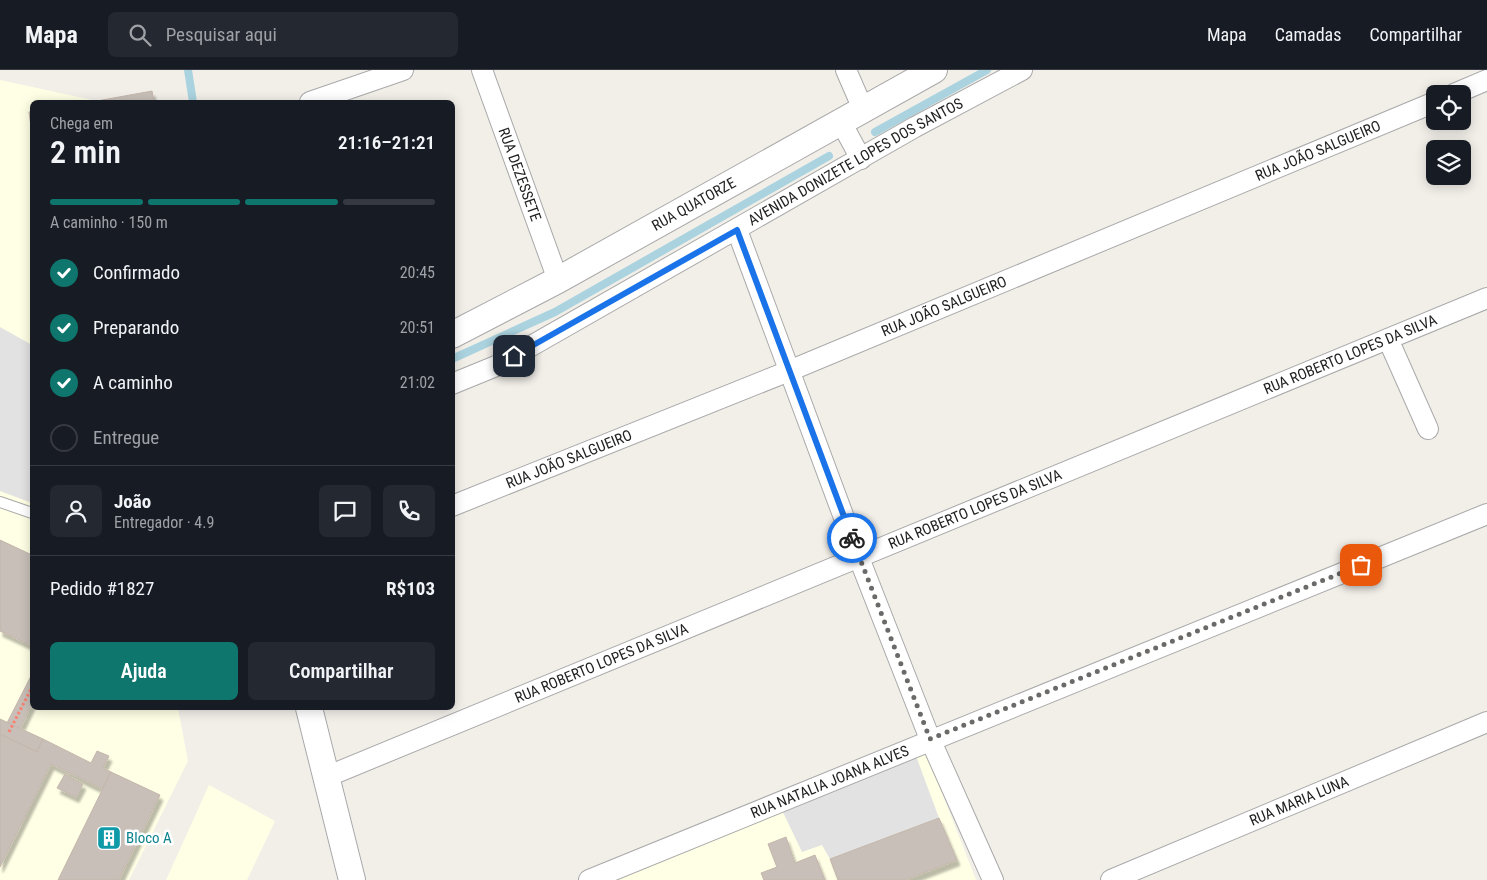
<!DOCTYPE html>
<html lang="pt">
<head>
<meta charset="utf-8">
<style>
  body { margin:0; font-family:"Roboto Condensed",sans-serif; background:#242831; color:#f1f3f6; height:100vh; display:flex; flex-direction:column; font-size:19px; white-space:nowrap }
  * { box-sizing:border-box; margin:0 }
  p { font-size:16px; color:#9ea1a6 }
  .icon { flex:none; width:28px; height:28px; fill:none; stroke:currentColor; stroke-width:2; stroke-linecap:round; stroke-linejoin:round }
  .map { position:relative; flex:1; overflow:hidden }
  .details { position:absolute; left:30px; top:30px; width:425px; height:610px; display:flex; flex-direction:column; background:#171b24; border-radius:8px; box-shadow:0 2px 12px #0003 }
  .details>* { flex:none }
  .tools { position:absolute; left:1426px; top:15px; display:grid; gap:10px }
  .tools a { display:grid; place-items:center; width:45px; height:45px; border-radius:8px; background:#171b24; box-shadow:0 2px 12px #0003; font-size:25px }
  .pin { position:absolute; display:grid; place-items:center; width:42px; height:42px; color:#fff; margin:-21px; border-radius:10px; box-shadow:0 2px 8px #0006 }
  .courier { position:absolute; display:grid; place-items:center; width:50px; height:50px; margin:-25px; border:4px solid #1a73e8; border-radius:50%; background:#fff; color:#222; box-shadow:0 1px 6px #0007 }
  .headline em { font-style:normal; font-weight:600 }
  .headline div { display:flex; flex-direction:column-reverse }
  .headline { display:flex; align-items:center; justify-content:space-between; height:85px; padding:0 20px }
  h1 { font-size:32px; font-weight:600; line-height:38px }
  .bar { display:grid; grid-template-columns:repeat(4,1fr); gap:8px 5px; align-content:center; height:60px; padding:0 20px }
  .bar i { height:6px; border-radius:4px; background:#363941 }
  .bar .on { background:#0f766e }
  .bar p { grid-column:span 4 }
  .line { display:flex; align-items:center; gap:12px; padding:0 20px; border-top:1px solid #363941 }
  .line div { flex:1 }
  .round { display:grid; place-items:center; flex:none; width:52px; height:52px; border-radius:8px; background:#242831 }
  ol { padding:0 20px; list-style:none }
  li { display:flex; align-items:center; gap:15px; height:55px }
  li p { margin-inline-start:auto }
  li .icon { padding:5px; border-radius:50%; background:#0f766e; color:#fff; stroke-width:4 }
  li:last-child { color:#9ea1a6 }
  li i { width:28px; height:28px; border:2px solid #363941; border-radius:50% }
  .action { display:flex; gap:10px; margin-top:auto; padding:10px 20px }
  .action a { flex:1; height:58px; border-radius:8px; background:#0f766e; color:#fff; font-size:20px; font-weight:600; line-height:58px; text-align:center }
  .action a+a { background:#242831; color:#f1f3f6 }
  header { display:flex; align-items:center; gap:30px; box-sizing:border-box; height:70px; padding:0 25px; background:#171b24; border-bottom:1px solid #363941 }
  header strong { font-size:24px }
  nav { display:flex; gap:28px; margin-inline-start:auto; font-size:18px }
  .search { width:350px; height:45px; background:#242831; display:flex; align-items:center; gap:12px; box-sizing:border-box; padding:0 18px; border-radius:8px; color:#9ea1a6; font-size:19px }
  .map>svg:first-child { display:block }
  .education { fill:#ffffe5 }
  .parking { fill:#e2e2e2 }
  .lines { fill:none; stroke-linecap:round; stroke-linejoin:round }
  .stream { stroke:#aad3df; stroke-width:8 }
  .building { fill:#c7bfb8; stroke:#c4b6ab; filter:url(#shadow) }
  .service-casing { stroke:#a9a9a9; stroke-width:12 }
  .minor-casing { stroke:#a9a9a9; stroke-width:22 }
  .tertiary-casing { stroke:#a9a9a9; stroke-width:28 }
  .path { stroke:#fa8072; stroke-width:3; stroke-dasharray:2.5 2.5; stroke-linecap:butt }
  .service { stroke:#fff; stroke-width:10 }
  .minor { stroke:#fff; stroke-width:20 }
  .tertiary { stroke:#fff; stroke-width:26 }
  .done { stroke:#6b6a68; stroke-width:5; stroke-dasharray:0 9 }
  .route { stroke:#1a73e8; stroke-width:6 }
  .labels { text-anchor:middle; stroke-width:5; stroke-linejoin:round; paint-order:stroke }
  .street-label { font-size:15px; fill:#222; stroke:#fff }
  .culture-label { font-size:15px; fill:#0d838f; stroke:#fff; text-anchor:start }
</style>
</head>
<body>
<header>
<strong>Mapa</strong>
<div class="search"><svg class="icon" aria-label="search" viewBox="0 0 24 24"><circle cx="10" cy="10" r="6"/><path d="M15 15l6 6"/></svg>Pesquisar aqui</div>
<nav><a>Mapa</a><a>Camadas</a><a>Compartilhar</a></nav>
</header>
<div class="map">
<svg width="1487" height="810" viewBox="0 0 1487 810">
  <defs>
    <filter id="shadow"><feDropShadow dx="3" dy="5.5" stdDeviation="1" flood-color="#0004"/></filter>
  </defs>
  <rect width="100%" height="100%" fill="#f2efe9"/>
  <g class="education">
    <path d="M0 10 97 31 152 21 154 32H32V638H178L188 691 129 810H0Z"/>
    <path d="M926 682 976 810H609Z"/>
    <path d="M209 715 275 751 247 810H166Z"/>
  </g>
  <g class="parking">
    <path d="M0 257 32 275V433L0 421Z"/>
    <path d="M916 686 939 748 830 789 822 775 802 782 782 740Z"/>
  </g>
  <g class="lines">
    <g class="stream">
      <path d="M188 0 193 32"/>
      <path d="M875 62 987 0"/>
      <path d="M452 289 555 242 829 86"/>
    </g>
  </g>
  <g class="building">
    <path d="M152 21 154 32H86L97 31Z"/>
    <path d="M32 41V64L29 42Z"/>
    <path d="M0 470 32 485V576L0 561Z"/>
    <path d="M32 604V634L20 659 7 653Z"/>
    <path d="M0 649 43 669 37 682 0 664Z"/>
    <path d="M0 664 37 682 43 669 91 693 97 681 109 686 103 698 111 702 102 719 51 694 0 797Z"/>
    <path d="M111 702 160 725 119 810H58Z"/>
    <path d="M65 704 83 714 76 727 57 718Z"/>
    <path d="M939 748 957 790 905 810H838L830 789Z"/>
    <path d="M786 767 795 793 815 785 825 810H764L761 803 777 797 768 774Z"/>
  </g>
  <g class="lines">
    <defs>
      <path id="service" d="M0 432 32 443"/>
      <g id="minor">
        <path id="s1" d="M482 0 558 210"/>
        <path d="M846 0 863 39"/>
        <path d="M1454 24 1487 10"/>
        <path d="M310 32 403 0"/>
        <path d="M841 52 861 89"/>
        <path d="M737 160 859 488 930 669 993 810"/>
        <path d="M1388 269 1428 359"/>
        <path id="s2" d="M452 314 496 296 915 57 1022 0"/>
        <path id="s3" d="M452 436 789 301 1435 32"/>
        <path id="s4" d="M326 707 1487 228"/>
        <path id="s5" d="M589 810 1487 444"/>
        <path id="s6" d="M1111 810 1487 652"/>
      </g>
      <g id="tertiary">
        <path id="s7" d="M452 265 558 210 934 0"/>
        <path d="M309 638 352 810"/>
      </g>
    </defs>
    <use href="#service" class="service-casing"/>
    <use href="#minor" class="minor-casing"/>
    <use href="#tertiary" class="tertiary-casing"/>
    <path class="path" d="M9 662 32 617"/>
    <use href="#service" class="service"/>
    <use href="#minor" class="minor"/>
    <use href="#tertiary" class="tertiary"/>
  </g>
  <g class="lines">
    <path class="done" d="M852 468 930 669 1361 495"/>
    <path class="route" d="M514 286 737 160 852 468"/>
  </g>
  <defs>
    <symbol id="building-square" viewBox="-11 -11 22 22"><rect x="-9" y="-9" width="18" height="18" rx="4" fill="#0f9aa8" stroke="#fff"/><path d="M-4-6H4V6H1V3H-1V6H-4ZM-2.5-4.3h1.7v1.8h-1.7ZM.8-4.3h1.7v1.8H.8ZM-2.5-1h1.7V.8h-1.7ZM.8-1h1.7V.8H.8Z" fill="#fff"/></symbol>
  </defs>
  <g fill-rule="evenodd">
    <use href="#building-square" x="95" y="754" width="28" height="28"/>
  </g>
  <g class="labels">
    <g class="street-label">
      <text dy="5" stroke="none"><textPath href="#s3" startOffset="936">RUA JOÃO SALGUEIRO</textPath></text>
      <text dy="5" stroke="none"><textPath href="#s2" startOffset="461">AVENIDA DONIZETE LOPES DOS SANTOS</textPath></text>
      <text dy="5" stroke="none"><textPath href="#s1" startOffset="111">RUA DEZESSETE</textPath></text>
      <text dy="5" stroke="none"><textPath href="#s7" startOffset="275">RUA QUATORZE</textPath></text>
      <text dy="5" stroke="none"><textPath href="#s3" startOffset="531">RUA JOÃO SALGUEIRO</textPath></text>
      <text dy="5" stroke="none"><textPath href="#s4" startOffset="1108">RUA ROBERTO LOPES DA SILVA</textPath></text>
      <text dy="5" stroke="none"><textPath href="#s3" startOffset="126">RUA JOÃO SALGUEIRO</textPath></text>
      <text dy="5" stroke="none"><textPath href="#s4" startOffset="702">RUA ROBERTO LOPES DA SILVA</textPath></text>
      <text dy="5" stroke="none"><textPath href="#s4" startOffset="298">RUA ROBERTO LOPES DA SILVA</textPath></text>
      <text dy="5" stroke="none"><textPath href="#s5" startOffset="260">RUA NATALIA JOANA ALVES</textPath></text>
      <text dy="5" stroke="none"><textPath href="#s6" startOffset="204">RUA MARIA LUNA</textPath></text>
    </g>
    <g class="culture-label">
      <text x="126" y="773">Bloco A</text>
    </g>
  </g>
</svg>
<div class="tools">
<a><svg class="icon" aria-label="locate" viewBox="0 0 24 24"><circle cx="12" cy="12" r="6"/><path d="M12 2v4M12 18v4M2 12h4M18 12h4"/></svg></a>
<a><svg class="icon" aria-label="layers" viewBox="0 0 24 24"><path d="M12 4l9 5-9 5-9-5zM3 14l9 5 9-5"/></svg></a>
</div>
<div class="pin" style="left:1361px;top:495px;background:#ea580c"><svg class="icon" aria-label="bag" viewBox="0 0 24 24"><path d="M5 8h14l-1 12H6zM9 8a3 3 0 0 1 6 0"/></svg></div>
<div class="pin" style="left:514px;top:286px;background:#1f2937"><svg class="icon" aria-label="home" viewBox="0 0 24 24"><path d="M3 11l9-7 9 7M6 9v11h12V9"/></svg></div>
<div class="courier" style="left:852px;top:468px"><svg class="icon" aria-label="bike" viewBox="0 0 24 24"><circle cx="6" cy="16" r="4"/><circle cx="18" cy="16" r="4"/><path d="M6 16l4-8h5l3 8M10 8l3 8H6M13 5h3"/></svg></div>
<section class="details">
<div class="headline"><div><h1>2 min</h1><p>Chega em</p></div><em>21:16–21:21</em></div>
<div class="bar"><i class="on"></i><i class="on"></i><i class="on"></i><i></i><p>A caminho · 150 m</p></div>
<ol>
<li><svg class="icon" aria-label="check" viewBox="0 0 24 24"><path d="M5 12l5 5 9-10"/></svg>Confirmado<p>20:45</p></li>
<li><svg class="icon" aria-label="check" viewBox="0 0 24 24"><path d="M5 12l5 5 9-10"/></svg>Preparando<p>20:51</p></li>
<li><svg class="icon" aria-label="check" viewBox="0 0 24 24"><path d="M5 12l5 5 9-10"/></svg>A caminho<p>21:02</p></li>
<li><i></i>Entregue</li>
</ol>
<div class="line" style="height:90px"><a class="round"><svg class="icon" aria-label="person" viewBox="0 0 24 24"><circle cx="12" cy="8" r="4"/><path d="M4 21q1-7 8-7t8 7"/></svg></a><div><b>João</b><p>Entregador · 4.9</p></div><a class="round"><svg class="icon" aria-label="chat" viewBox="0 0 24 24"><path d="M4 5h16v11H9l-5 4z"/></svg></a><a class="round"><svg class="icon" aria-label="phone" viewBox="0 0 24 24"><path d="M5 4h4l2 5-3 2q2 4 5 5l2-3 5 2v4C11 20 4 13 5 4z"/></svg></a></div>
<div class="line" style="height:65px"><div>Pedido #1827</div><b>R$103</b></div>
<div class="action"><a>Ajuda</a><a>Compartilhar</a></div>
</section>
</div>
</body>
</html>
